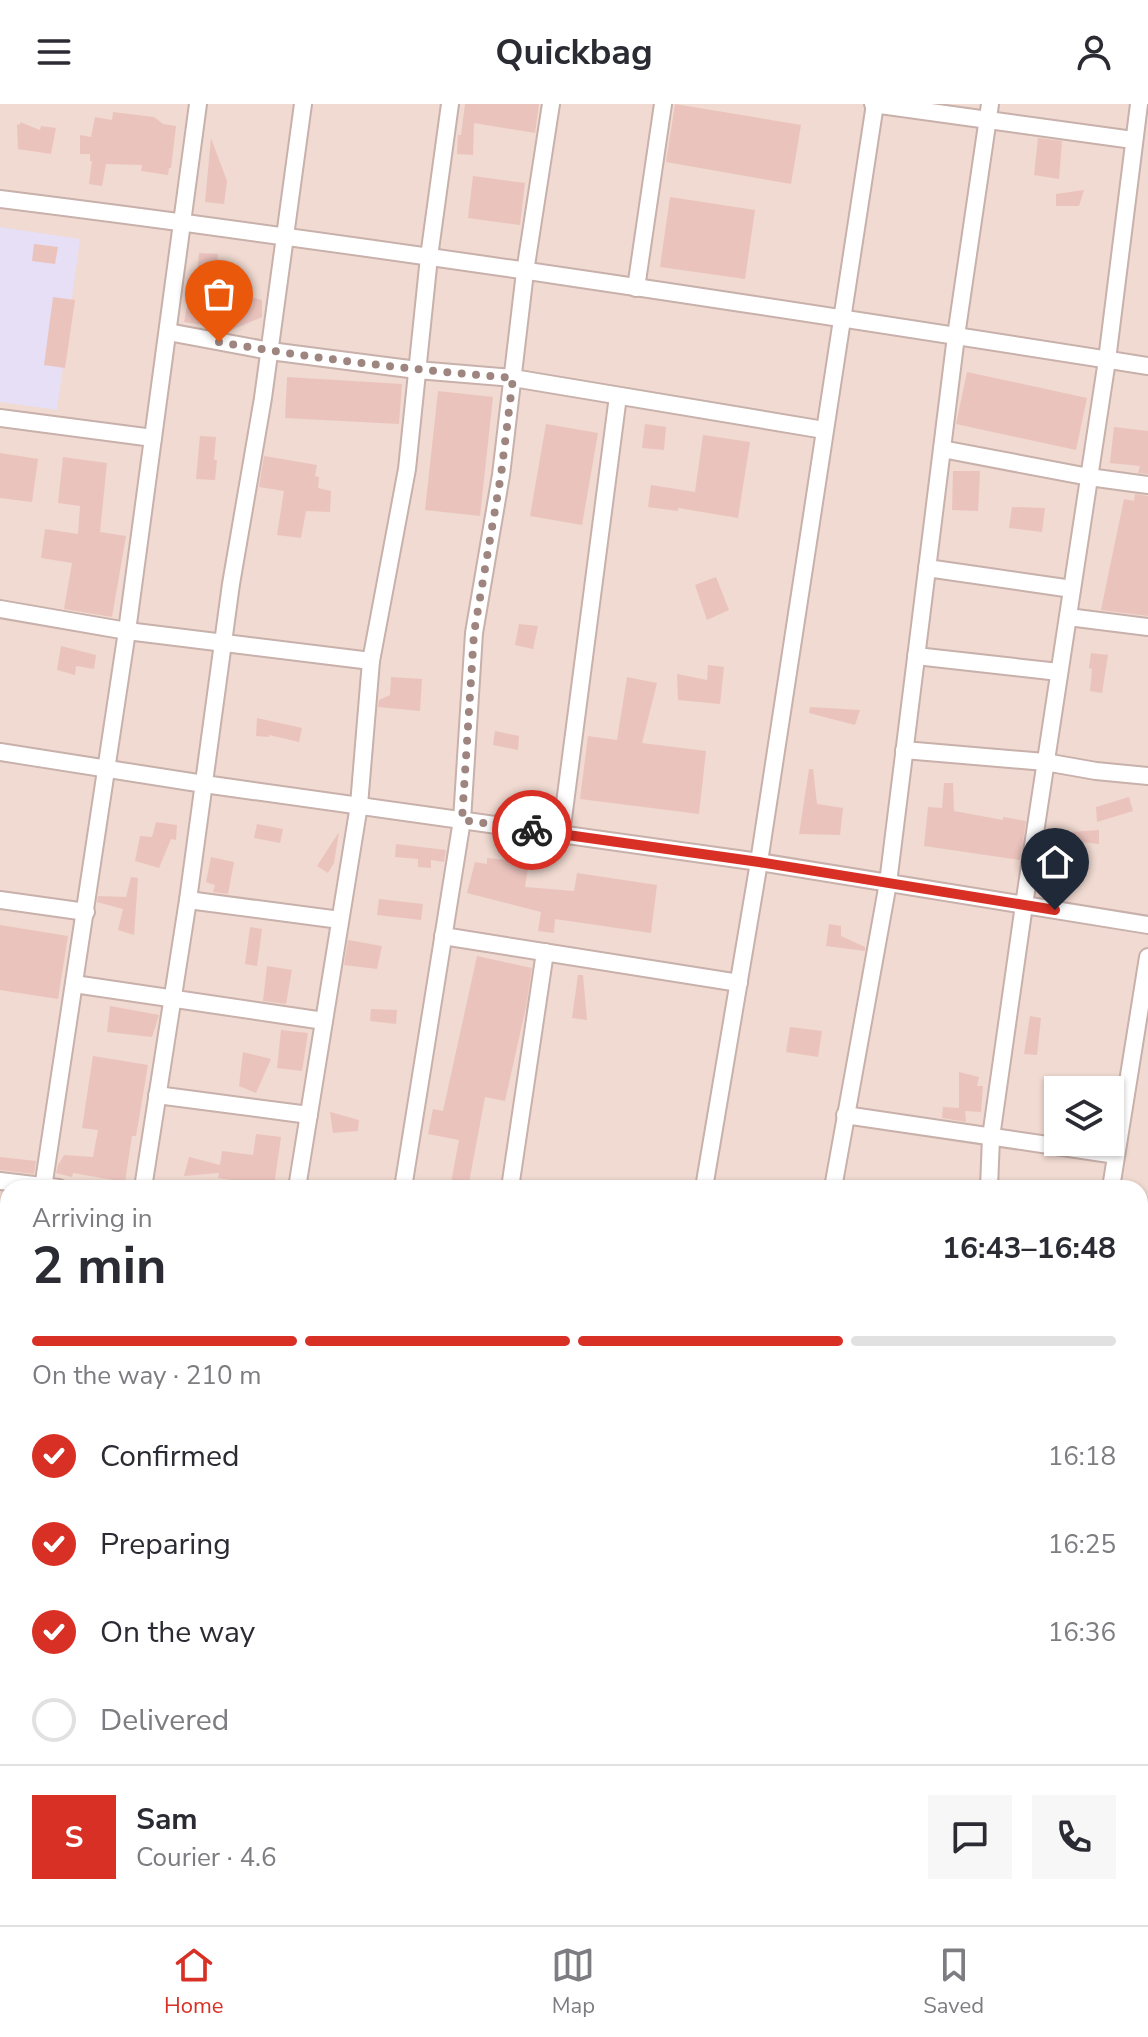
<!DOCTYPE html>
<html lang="en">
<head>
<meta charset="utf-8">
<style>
  body { margin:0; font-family:"Nunito Sans",sans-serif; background:#f7f7f7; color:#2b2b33; height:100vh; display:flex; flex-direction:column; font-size:30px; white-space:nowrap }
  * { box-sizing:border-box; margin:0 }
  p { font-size:26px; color:#7c7c81 }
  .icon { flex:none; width:44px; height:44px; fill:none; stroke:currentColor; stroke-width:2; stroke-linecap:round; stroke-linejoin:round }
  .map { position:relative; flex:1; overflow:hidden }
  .drawer { position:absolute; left:0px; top:1076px; width:1148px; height:746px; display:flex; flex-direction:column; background:#fff; border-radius:24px 24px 0 0; box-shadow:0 2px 6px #0004 }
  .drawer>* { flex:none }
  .controls { position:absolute; left:1044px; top:972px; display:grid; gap:16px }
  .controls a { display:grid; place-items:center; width:80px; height:80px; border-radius:0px; background:#fff; box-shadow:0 2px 6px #0004; font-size:40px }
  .pin { position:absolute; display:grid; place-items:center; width:68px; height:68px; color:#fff; margin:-82px -34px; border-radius:50% 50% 50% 0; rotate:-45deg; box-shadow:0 0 8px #0007 }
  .pin .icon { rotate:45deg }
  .courier { position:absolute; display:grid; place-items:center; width:80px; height:80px; margin:-40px; border:6px solid #d93025; border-radius:50%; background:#fff; color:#222; box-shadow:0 2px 10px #0007 }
  .head em { font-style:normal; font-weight:700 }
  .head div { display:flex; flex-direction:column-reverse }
  .head { display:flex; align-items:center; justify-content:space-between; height:136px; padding:0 32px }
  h1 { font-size:52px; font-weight:700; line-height:60px }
  .bar { display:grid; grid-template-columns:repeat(4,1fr); gap:12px 8px; align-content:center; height:96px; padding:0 32px }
  .bar i { height:10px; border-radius:6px; background:#e1e1e2 }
  .bar .current { background:#d93025 }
  .bar p { grid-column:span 4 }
  .line { display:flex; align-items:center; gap:20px; padding:0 32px; border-top:2px solid #e1e1e2 }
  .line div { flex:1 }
  .round { display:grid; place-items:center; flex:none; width:84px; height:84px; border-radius:0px; background:#f7f7f7 }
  ol { padding:0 32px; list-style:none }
  li { display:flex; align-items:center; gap:24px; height:88px }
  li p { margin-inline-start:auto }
  li .icon { padding:8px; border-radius:50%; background:#d93025; color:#fff; stroke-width:4 }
  li:last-child { color:#7c7c81 }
  li i { width:44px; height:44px; border:4px solid #e1e1e2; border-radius:50% }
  header { display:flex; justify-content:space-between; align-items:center; height:104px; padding:0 32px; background:#fff; font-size:36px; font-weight:700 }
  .dock { display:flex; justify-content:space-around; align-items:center; height:112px; border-top:2px solid #e1e1e2; background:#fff; font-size:22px; color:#7c7c81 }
  .dock a { display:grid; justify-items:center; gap:4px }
  .dock .current { color:#d93025 }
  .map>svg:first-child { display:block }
  .residential { fill:#f0dad1; fill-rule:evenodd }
  .education { fill:#e7dff5 }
  .building { fill:#ebc3bd }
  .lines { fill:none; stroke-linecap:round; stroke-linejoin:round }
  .street-casing { stroke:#c8b0ab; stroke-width:20 }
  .street { stroke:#fff; stroke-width:16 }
  .done { stroke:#9e8580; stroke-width:8; stroke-dasharray:0 14.4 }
  .route { stroke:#d93025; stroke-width:10 }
</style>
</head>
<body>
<header><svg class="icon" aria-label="menu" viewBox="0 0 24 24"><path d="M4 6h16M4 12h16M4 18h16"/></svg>Quickbag<svg class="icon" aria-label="person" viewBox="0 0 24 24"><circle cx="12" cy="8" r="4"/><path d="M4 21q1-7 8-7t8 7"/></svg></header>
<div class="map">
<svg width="1148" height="1821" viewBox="0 0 1148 1821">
  <rect width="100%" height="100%" fill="#f9eae2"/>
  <path class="residential" d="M0 0H1148V1821H0ZM1058 986H1110V1038H1058ZM8 1084H1140V1814H8Z"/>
  <path class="education" d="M0 123 80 135 57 306 0 298Z"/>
  <g class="building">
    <path d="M465 0H539L535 29 474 19 473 51 457 50 458 31H461Z"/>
    <path d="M675 0 801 21 791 80 666 58Z"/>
    <path d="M113 8 154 13 163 20 176 22 171 64H169L168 71 141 67 142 61 106 60 102 82 89 80 92 57H90V50H80V31L91 33 95 13 112 16Z"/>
    <path d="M20 18 40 26 41 22 56 24 51 50 18 45 17 20 20 21Z"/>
    <path d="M211 34 227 77 224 100 205 98Z"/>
    <path d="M1038 34 1062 37 1059 75 1034 71Z"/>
    <path d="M473 72 525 79 520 121 468 114Z"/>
    <path d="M1084 86 1079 102H1056V90Z"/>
    <path d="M670 93 755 106 745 175 660 163Z"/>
    <path d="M34 140 58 143 55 160 32 157Z"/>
    <path d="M199 149 218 150 216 185 226 186 262 196V213L229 227 216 226V223L184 218 191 182 196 183Z"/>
    <path d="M53 193 75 196 65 264 44 261Z"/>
    <path d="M967 268 1087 294 1076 346 956 320Z"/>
    <path d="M287 273 402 280 399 320 285 314Z"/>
    <path d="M438 287 493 293 480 412 425 406Z"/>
    <path d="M546 320 598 329 582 421 530 412Z"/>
    <path d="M645 320 666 323 664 346 642 344Z"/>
    <path d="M1114 323 1148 327V370L1138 369 1140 362 1110 359Z"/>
    <path d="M703 331 750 338 738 414 678 404V407L648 403 651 381 695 388Z"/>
    <path d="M200 332 216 333 214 356H217L215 376 196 375Z"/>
    <path d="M0 349 38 355 32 398 0 394Z"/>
    <path d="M264 352 317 361 315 372 319 373 318 384 331 387 330 408 306 407 301 434 277 431 284 387 259 383Z"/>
    <path d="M63 353 107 359 100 428 126 432 112 513 64 505 72 459 41 454 45 425 78 430 80 402 58 399Z"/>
    <path d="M953 367H980L978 407 952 406Z"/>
    <path d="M1135 390 1148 392V512L1101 506 1124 395 1134 397Z"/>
    <path d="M1012 403 1045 404 1042 428 1009 424Z"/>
    <path d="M716 473 729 506 707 516 695 481Z"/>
    <path d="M519 520 538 522 533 545 515 541Z"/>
    <path d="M61 542 96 551 94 565 76 562 75 571 57 566Z"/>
    <path d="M1091 549 1108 551 1102 589 1090 587 1092 565 1089 564Z"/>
    <path d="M708 561 724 563 720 600 678 596 677 570 707 576Z"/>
    <path d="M391 573 422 575 420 607 378 603 379 596 390 591Z"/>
    <path d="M627 573 657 579 642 639 706 647 699 710 580 695 588 632 617 636Z"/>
    <path d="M810 603 860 606 855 621 809 609Z"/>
    <path d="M257 614 302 624 299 638 269 631V633L256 632Z"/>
    <path d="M495 627 519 632 518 646 493 641Z"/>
    <path d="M809 665H813L817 700 843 704 840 731 799 730Z"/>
    <path d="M944 679H953L954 707 1003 716V713L1026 717 1020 756 924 742 928 703 942 704Z"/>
    <path d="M1129 693 1133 707 1097 718 1096 703Z"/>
    <path d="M156 718 177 721 176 736 171 735 159 764 135 757 140 732 152 733Z"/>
    <path d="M257 720 283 725 280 739 254 734Z"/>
    <path d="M1099 726V740L1071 737 1065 764 1048 761 1058 729Z"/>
    <path d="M339 728 334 759 328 769 317 762Z"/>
    <path d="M396 740 446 746 444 758 431 756V764L418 763V755L395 753Z"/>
    <path d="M211 753 234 758 228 790 213 788 215 781 206 778Z"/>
    <path d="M487 754 529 758 525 783 574 787 577 769 657 781 651 829 555 815 554 829 538 827 541 808 467 789 475 758 487 760Z"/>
    <path d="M131 773 138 774 134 831 118 826 123 805 97 798 98 792 126 793Z"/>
    <path d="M379 795 423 800 421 816 377 811Z"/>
    <path d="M829 820 841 822V832L865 843V847L826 842Z"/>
    <path d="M0 821 68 832 58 895 0 886Z"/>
    <path d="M250 823 262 825 257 862 245 860Z"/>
    <path d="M348 836 382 842 377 865 344 861Z"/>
    <path d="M477 852 532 864 526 903 505 997 485 993 468 1084H450L459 1036 428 1030 433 1005 443 1007Z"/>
    <path d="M267 862 292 866 286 900 263 897Z"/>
    <path d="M578 871H583L587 916 572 914Z"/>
    <path d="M110 902 159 911 152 933 107 928Z"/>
    <path d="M371 905 397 906 396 920 370 917Z"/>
    <path d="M1030 912 1041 914 1037 951 1024 950Z"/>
    <path d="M790 923 822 927 818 953 786 948Z"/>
    <path d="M281 926 308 929 302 967 277 964Z"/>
    <path d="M243 948 271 955 256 989 239 982Z"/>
    <path d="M93 952 148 961 136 1032H132L125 1078 73 1069 72 1073 56 1069 58 1061 64 1051 93 1053 98 1026 82 1024Z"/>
    <path d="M959 968 979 973 977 982H983L981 1008 965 1007 966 1018 942 1014 943 1003 959 1004Z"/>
    <path d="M330 1008 359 1016 358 1027 333 1029Z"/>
    <path d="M256 1030 281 1033 274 1082 218 1074 219 1069 184 1072 189 1053 220 1061 222 1047 253 1051Z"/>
    <path d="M0 1053 36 1057 34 1070 0 1066Z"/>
  </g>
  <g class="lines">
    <defs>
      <g id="street">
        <path d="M873 0 1133 36"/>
        <path d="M0 95C384 143 766 202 1148 262"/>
        <path d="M636 184 663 0"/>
        <path d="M168 228 270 247 417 266 513 274 824 326"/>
        <path d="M0 314 153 334"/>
        <path d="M942 345 1089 373 1148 381"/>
        <path d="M927 464 1072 485"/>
        <path d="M0 505 127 527 371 557"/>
        <path d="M1068 513 1148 523"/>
        <path d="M916 552 1059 568"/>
        <path d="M904 646 1045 658 1096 667 1148 672"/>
        <path d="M0 648 204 680 759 758 1148 821"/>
        <path d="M561 730 618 292"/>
        <path d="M0 796 86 808"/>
        <path d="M188 796 340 816"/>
        <path d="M443 832 739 879"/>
        <path d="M74 880 324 917"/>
        <path d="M157 991 309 1011"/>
        <path d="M845 1011 1116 1051"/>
        <path d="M0 1077 59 1084"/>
        <path d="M43 1084 127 527 198 0"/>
        <path d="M143 1084 188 796 231 480 263 294 303 0"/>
        <path d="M297 1084 359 701 371 557 407 365 429 153 450 0"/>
        <path d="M403 1084 462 716 474 529 501 371 525 168 551 0"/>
        <path d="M510 1084 545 848"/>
        <path d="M704 1084 759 758 875 0"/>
        <path d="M833 1084 888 779 956 232 990 0"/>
        <path d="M989 1084 991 1033 1024 801 1107 256 1139 0"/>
        <path d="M1111 1084 1148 853"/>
        <path d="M0 1187 8 1188"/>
        <path d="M1140 1248 1148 1249"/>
        <path d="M0 1326 8 1284"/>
        <path d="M0 1346 8 1347"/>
        <path d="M1140 1355 1148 1356"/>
        <path d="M1140 1501 1148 1503"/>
        <path d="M1140 1600 1148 1539"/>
        <path d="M0 1605 8 1606"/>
        <path d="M0 1744 8 1746"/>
        <path d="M1140 1779 1148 1780"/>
        <path d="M453 1814 501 1821"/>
        <path d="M118 1821 119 1814"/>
        <path d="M196 1821 197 1814"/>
        <path d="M297 1821 298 1814"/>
        <path d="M400 1821 401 1814"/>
        <path d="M611 1821 612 1814"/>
        <path d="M994 1821 995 1814"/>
        <path d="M1111 1821 1112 1814"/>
      </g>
    </defs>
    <use href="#street" class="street-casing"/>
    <use href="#street" class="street"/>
  </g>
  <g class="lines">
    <path class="done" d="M219 238C316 255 414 266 513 274L501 371 474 529 462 716 532 726"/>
    <path class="route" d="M532 726 759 758 1055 806"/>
  </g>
</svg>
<div class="controls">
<a><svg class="icon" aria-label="layers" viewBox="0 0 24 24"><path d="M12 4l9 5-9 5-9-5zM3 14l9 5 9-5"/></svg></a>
</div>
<div class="pin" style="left:219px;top:238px;background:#ea580c"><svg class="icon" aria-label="bag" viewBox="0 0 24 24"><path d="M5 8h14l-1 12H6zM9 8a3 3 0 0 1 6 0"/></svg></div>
<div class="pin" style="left:1055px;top:806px;background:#1f2937"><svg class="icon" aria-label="home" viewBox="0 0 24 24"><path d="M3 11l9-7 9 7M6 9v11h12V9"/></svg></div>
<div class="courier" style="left:532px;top:726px"><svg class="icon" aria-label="bike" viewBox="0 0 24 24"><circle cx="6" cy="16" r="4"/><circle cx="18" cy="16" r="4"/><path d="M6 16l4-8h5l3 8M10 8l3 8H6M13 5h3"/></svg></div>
<section class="drawer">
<div class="head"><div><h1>2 min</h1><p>Arriving in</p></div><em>16:43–16:48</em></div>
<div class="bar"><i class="current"></i><i class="current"></i><i class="current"></i><i></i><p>On the way · 210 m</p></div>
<ol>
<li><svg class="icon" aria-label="check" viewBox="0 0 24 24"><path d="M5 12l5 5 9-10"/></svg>Confirmed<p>16:18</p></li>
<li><svg class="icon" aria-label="check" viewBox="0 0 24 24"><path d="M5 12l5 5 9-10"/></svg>Preparing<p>16:25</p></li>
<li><svg class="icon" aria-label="check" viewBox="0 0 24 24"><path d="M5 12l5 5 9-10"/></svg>On the way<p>16:36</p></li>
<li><i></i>Delivered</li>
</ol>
<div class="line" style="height:144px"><b class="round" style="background:#d93025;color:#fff">S</b><div><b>Sam</b><p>Courier · 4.6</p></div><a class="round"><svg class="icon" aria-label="chat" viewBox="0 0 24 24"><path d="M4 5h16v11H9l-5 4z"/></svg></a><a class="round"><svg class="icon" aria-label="phone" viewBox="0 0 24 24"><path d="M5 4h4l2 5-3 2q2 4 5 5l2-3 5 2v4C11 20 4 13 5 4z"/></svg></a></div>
</section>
</div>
<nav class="dock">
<a class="current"><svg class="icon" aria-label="home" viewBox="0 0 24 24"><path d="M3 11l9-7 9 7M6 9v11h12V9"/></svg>Home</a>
<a><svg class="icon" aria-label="map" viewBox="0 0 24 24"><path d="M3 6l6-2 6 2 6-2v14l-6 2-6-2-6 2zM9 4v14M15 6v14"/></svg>Map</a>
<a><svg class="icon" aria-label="saved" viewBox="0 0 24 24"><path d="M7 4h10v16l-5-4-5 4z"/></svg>Saved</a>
</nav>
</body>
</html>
